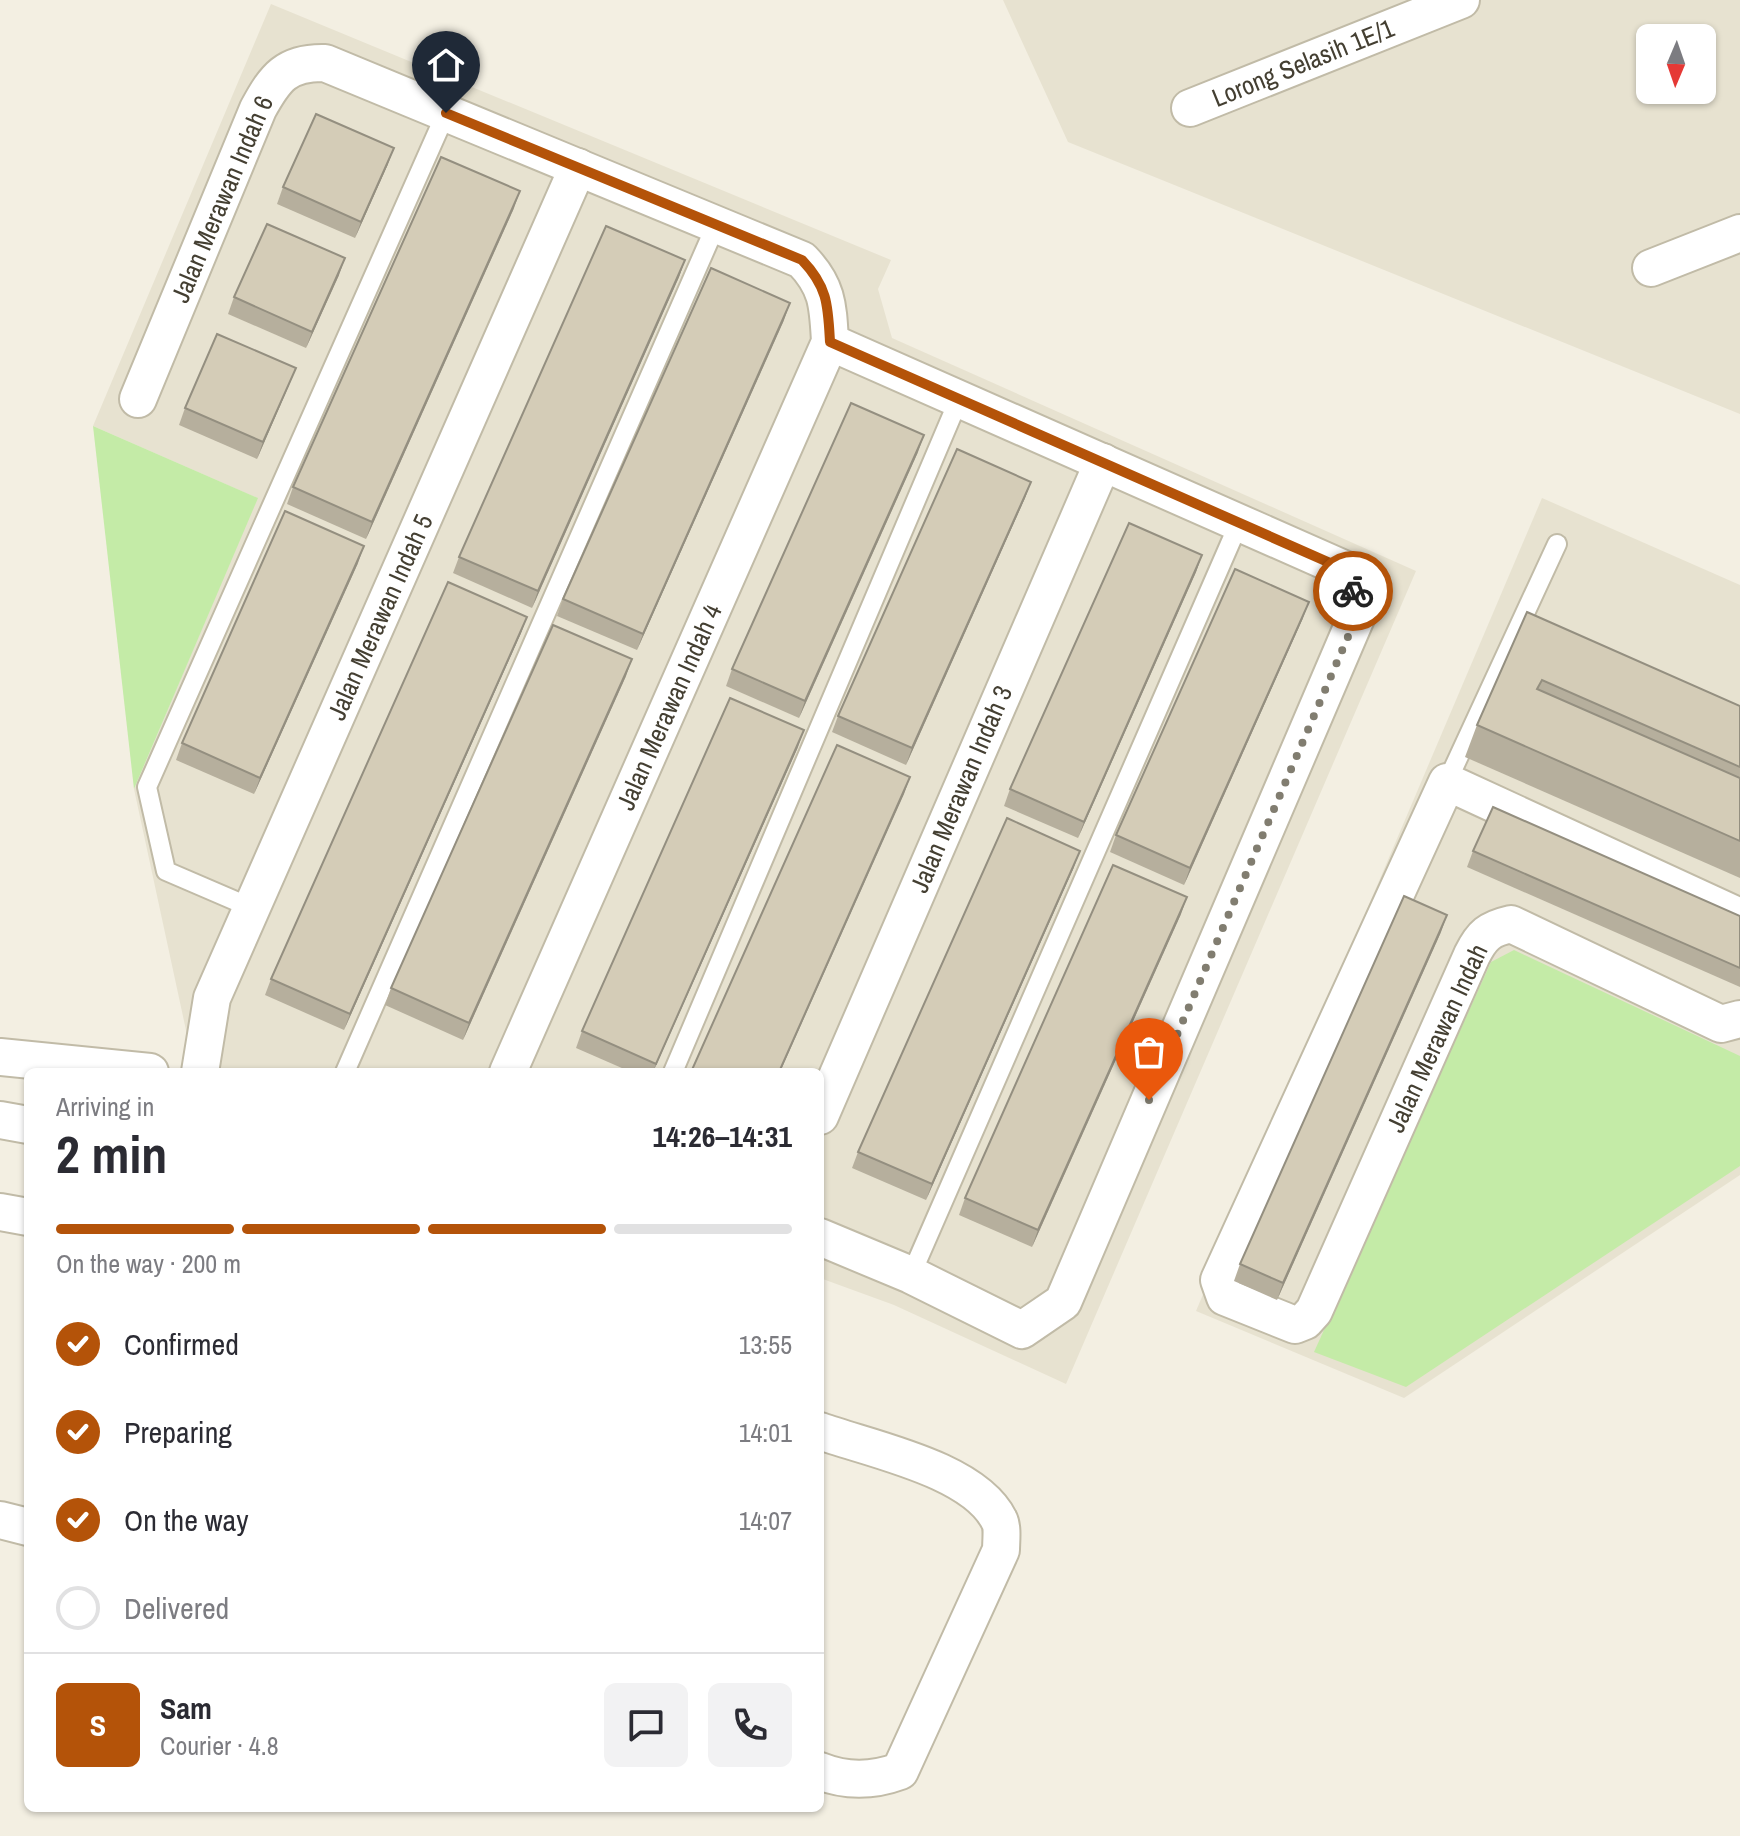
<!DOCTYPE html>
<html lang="en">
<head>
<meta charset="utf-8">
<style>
  body { margin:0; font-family:"Archivo Narrow",sans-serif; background:#f2f2f3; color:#2b2b33; height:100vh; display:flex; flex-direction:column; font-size:30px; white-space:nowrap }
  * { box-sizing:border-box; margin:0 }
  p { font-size:26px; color:#7c7c81 }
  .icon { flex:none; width:44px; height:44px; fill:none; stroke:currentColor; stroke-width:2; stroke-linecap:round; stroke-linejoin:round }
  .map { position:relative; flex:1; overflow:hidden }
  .side { position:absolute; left:24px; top:1068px; width:800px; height:744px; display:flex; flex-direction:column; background:#fff; border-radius:12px; box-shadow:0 2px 6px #0004 }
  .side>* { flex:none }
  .needle { width:52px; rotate:182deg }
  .controls { position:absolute; left:1636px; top:24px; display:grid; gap:16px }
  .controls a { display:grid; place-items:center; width:80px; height:80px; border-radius:12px; background:#fff; box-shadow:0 2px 6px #0004; font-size:40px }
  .pin { position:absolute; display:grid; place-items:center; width:68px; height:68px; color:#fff; margin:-82px -34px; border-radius:50% 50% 50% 0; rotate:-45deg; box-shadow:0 0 8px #0007 }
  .pin .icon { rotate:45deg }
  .courier { position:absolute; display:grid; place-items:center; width:80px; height:80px; margin:-40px; border:6px solid #b45309; border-radius:50%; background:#fff; color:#222; box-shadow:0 2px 10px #0007 }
  .headline em { font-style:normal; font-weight:700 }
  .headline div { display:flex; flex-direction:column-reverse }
  .headline { display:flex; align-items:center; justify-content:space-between; height:136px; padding:0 32px }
  h1 { font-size:52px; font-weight:700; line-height:60px }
  .bar { display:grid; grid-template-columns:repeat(4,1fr); gap:12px 8px; align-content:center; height:96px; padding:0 32px }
  .bar i { height:10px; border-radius:6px; background:#e1e1e2 }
  .bar .active { background:#b45309 }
  .bar p { grid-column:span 4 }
  .line { display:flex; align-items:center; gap:20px; padding:0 32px; border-top:2px solid #e1e1e2 }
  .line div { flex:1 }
  .round { display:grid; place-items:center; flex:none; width:84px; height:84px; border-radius:12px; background:#f2f2f3 }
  ol { padding:0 32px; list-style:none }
  li { display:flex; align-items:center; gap:24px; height:88px }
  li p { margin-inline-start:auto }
  li .icon { padding:8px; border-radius:50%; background:#b45309; color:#fff; stroke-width:4 }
  li:last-child { color:#7c7c81 }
  li i { width:44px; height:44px; border:4px solid #e1e1e2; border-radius:50% }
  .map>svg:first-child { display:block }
  .residential { fill:#e7e2d0; fill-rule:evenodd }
  .green { fill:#c4eba7 }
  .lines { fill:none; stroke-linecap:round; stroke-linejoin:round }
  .lane-casing { stroke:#c1bba7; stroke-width:22 }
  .street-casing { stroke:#c1bba7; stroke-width:40 }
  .lane { stroke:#fff; stroke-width:18 }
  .street { stroke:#fff; stroke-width:36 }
  .wall { fill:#b6af9d }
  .shaded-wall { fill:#948f80 }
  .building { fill:#d4ccb7; stroke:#948f80; stroke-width:2 }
  .done { stroke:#817d70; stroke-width:8; stroke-dasharray:0 14.4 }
  .route { stroke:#b45309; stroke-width:10 }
  .labels { text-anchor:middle; stroke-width:6; stroke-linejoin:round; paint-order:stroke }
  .street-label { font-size:26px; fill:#443f32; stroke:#fff }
</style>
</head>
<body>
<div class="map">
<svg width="1740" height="1836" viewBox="0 0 1740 1836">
  <rect width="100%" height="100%" fill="#f3efe2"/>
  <g class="residential">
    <path d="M1003 0H1740V414L1068 142ZM1650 38H1702V90H1650Z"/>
    <path d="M271 4 891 260 878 289 892 338 1416 571 1066 1384 894 1305 820 1278V1072H195L134 789 257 498 93 426Z"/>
    <path d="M1542 498 1740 585V1175L1404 1398 1196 1311Z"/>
  </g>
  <g class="green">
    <path d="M93 426 258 498 134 789Z"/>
    <path d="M1514 950 1740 1056V1166L1406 1387 1314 1352 1491 962Z"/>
  </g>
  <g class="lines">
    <defs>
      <g id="lane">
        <path d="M1447 782 1557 544"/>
        <path d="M252 908 166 871 147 787 446 113"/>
        <path d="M345 1072 716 225"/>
        <path d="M673 1072 959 399"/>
        <path d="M911 1275 1239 523"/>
      </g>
      <g id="street">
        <path d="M1190 108 1461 0"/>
        <path d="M1651 268 1740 233"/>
        <path d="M138 399 258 109C275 78 286 62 325 63L802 260C828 287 828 306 830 342L508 1072"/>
        <path d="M1740 917 1447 782 1219 1280 1225 1297 1295 1325 1305 1321 1314 1311 1472 955C1482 935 1489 929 1511 924L1721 1024 1740 1019"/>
        <path d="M0 1057 150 1072"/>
        <path d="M200 1072 212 998 578 167"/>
        <path d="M820 1116 1103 462"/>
        <path d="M0 1120 28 1125"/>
        <path d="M0 1212 28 1217"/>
        <path d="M820 1237 911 1275 1022 1330 1063 1302 1359 611 1346 570 830 342"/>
        <path d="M820 1431C870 1449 974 1469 999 1520 1003 1527 1001 1542 1001 1550L900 1771C873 1781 847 1782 820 1771"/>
        <path d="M0 1520 28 1527"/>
      </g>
    </defs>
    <use href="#lane" class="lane-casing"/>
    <use href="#street" class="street-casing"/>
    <use href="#lane" class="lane"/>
    <use href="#street" class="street"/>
  </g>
  <g class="wall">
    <path d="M388 164 355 238 277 204 283 187Z"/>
    <path d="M514 208 366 539 287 504 293 487Z"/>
    <path d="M685 260 679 277 532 608 453 573 459 557Z"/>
    <path d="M339 275 306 348 228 314 234 297Z"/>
    <path d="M784 320 637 650 557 616 563 599Z"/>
    <path d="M289 385 257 459 179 425 185 408Z"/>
    <path d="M918 452 799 718 726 686 732 669Z"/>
    <path d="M1031 482 1025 498 906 765 832 732 838 716Z"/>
    <path d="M1202 555 1196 572 1078 838 1004 806 1010 789Z"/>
    <path d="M358 563 254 794 176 760 182 743Z"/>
    <path d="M1527 612 1740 706V878L1465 757 1477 725Z"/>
    <path d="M527 617 521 633 344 1030 265 995 271 979Z"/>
    <path d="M1303 618 1184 885 1110 852 1116 835Z"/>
    <path d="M626 676 463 1040 385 1005 391 988Z"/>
    <path d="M798 747 653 1072H631L576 1048 582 1031Z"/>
    <path d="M1473 851 1740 916V987L1467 867Z"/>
    <path d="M1074 867 926 1200 852 1168 858 1152Z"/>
    <path d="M1181 914 1032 1247 959 1215 965 1198Z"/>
    <path d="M1441 932 1277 1300 1234 1281 1240 1264Z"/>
  </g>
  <g class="shaded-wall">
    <path d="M394 148 388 164 355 238 361 222Z"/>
    <path d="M520 191 514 208 366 539 372 522Z"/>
    <path d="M345 258 339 275 306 348 312 332Z"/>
    <path d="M685 260 679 277 532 608 538 591Z"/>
    <path d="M790 303 784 320 637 650 643 634Z"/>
    <path d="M296 368 289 385 257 459 263 442Z"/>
    <path d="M924 435 918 452 799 718 805 701Z"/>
    <path d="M1031 482 1025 498 906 765 912 748Z"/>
    <path d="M364 546 358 563 254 794 260 778Z"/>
    <path d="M1202 555 1196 572 1078 838 1084 822Z"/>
    <path d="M1309 602 1303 618 1184 885 1190 868Z"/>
    <path d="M527 617 521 633 344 1030 350 1014Z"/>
    <path d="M632 659 626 676 463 1040 469 1023Z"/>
    <path d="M804 730 798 747 653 1072 656 1064Z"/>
    <path d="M910 777 904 794 780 1072H779Z"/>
    <path d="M1080 851 1074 867 926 1200 932 1184Z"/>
    <path d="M1187 897 1181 914 1032 1247 1038 1230Z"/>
    <path d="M1447 915 1441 932 1277 1300 1283 1283Z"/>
  </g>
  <g class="building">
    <path d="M316 114 394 148 361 222 283 187Z"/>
    <path d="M441 157 520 191 372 522 293 487Z"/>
    <path d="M267 224 345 258 312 332 234 297Z"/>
    <path d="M606 226 685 260 538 591 459 557Z"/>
    <path d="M711 268 790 303 643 634 563 599Z"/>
    <path d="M217 334 296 368 263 442 185 408Z"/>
    <path d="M851 403 924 435 805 701 732 669Z"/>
    <path d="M957 449 1031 482 912 748 838 716Z"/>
    <path d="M285 511 364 546 260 778 182 743Z"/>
    <path d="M1129 523 1202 555 1084 822 1010 789Z"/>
    <path d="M1235 569 1309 602 1190 868 1116 835Z"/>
    <path d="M448 582 527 617 350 1014 271 979Z"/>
    <path d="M1527 612 1740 706V767L1542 680 1537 689 1740 778V841L1477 725Z"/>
    <path d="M553 625 632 659 469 1023 391 988Z"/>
    <path d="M730 698 804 730 656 1064 582 1031Z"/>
    <path d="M837 745 910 777 779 1072H691Z"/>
    <path d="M1493 807 1740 916V968L1473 851Z"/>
    <path d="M1007 818 1080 851 932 1184 858 1152Z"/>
    <path d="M1113 865 1187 897 1038 1230 965 1198Z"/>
    <path d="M1404 896 1447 915 1283 1283 1240 1264Z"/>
  </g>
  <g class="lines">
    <path class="done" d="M1149 1100 1359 611 1353 591"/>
    <path class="route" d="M446 113 802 260C828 287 828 306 830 342L1346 570 1353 591"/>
  </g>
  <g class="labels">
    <g class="street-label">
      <text transform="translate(1303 63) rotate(-22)" y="9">Lorong Selasih 1E/1</text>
      <text transform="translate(222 199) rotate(-67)" y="9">Jalan Merawan Indah 6</text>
      <text transform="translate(380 617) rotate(-66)" y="9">Jalan Merawan Indah 5</text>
      <text transform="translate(669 707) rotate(-66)" y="9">Jalan Merawan Indah 4</text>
      <text transform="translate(961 789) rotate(-67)" y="9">Jalan Merawan Indah 3</text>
      <text transform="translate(1437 1038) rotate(-65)" y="9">Jalan Merawan Indah</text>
    </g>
  </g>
</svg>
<div class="controls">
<a><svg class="needle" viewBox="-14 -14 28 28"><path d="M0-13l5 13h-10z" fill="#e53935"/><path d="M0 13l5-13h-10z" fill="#7c7c81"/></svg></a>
</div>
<div class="pin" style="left:1149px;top:1100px;background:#ea580c"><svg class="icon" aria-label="bag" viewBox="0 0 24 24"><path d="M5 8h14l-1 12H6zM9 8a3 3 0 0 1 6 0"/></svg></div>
<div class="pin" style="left:446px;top:113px;background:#1f2937"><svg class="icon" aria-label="home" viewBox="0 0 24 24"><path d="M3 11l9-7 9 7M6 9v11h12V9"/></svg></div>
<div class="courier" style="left:1353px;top:591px"><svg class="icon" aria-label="bike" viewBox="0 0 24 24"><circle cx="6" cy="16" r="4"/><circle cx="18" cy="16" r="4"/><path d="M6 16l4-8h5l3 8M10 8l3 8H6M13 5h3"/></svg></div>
<section class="side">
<div class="headline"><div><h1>2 min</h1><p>Arriving in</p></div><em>14:26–14:31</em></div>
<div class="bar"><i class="active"></i><i class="active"></i><i class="active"></i><i></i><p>On the way · 200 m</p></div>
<ol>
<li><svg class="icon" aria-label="check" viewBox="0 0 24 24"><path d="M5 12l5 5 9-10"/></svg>Confirmed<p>13:55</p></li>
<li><svg class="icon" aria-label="check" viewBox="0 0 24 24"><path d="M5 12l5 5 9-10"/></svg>Preparing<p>14:01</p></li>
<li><svg class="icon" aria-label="check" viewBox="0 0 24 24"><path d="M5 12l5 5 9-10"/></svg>On the way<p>14:07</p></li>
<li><i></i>Delivered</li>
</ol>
<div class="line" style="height:144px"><b class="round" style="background:#b45309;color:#fff">S</b><div><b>Sam</b><p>Courier · 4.8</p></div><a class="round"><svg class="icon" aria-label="chat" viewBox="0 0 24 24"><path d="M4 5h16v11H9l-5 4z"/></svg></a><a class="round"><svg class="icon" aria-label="phone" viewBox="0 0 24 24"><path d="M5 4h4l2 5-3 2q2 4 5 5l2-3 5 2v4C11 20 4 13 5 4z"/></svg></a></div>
</section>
</div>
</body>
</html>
